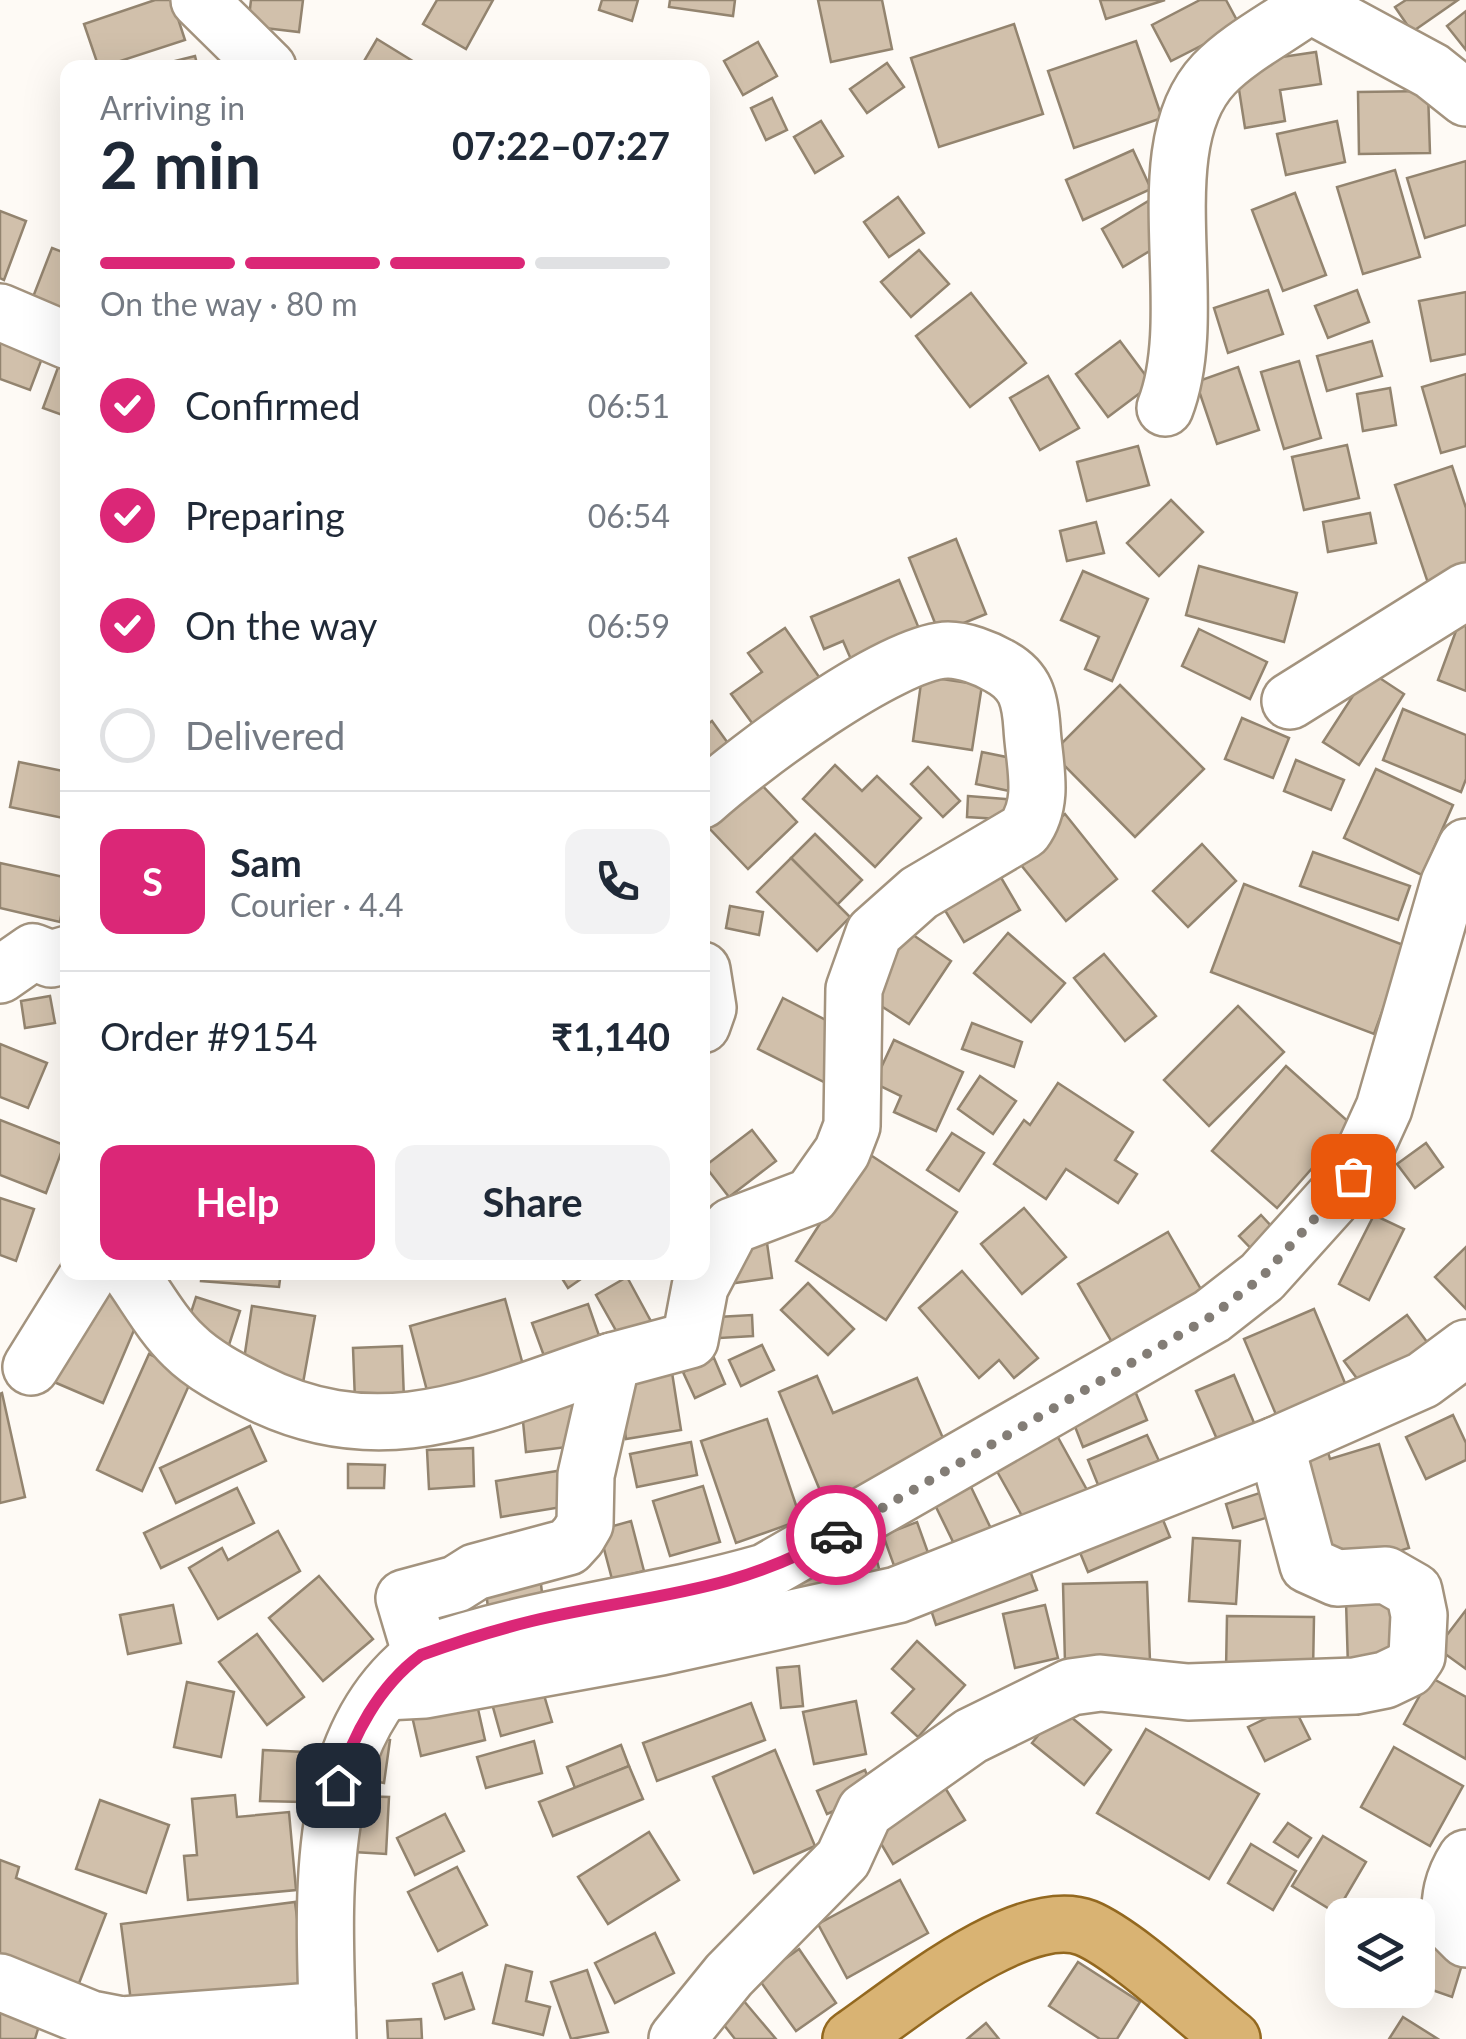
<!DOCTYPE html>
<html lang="en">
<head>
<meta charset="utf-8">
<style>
  body { margin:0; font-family:Lato,sans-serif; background:#f2f2f3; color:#1f2937; height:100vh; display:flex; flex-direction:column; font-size:38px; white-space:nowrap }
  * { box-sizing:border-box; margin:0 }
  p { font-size:32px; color:#747a83 }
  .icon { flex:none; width:55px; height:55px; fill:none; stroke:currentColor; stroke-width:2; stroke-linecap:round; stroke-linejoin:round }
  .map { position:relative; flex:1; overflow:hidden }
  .drawer { position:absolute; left:60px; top:60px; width:650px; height:1220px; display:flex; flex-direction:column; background:#fff; border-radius:20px; box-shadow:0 10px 40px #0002 }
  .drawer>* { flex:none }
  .fabs { position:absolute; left:1325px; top:1898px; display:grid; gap:20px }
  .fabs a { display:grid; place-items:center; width:110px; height:110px; border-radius:20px; background:#fff; box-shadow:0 10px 40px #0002; font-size:50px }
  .pin { position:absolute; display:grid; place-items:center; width:85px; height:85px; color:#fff; margin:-42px; border-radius:20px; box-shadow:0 5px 15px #0006 }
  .courier { position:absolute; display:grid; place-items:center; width:100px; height:100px; margin:-50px; border:8px solid #db2777; border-radius:50%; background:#fff; color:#222; box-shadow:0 2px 12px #0007 }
  .headline em { font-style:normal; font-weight:700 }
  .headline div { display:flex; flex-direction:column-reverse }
  .headline { display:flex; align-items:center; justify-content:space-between; height:170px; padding:0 40px }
  h1 { font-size:65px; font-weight:700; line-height:75px }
  .bar { display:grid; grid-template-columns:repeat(4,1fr); gap:15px 10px; align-content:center; height:120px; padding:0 40px }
  .bar i { height:12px; border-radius:8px; background:#e0e1e3 }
  .bar .current { background:#db2777 }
  .bar p { grid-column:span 4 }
  .line { display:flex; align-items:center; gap:25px; padding:0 40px; border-top:2px solid #e0e1e3 }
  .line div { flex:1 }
  .round { display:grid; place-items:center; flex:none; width:105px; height:105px; border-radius:20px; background:#f2f2f3 }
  ol { padding:0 40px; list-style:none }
  li { display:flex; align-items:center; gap:30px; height:110px }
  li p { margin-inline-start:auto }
  li .icon { padding:10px; border-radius:50%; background:#db2777; color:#fff; stroke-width:4 }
  li:last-child { color:#747a83 }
  li i { width:55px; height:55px; border:5px solid #e0e1e3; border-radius:50% }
  .button { display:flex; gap:20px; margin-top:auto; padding:20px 40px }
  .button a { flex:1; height:115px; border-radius:20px; background:#db2777; color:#fff; font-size:40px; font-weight:700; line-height:115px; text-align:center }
  .button a+a { background:#f2f2f3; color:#1f2937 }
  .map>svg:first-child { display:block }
  .building { fill:#d1c0ab; stroke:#93846f; stroke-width:2.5 }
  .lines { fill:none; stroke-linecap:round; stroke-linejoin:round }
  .minor-casing { stroke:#a3937e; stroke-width:60 }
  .major-casing { stroke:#93681f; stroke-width:60 }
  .minor { stroke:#fff; stroke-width:55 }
  .major { stroke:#d9b373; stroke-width:55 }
  .done { stroke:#837d76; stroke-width:10; stroke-dasharray:0 18 }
  .route { stroke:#db2777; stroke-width:12 }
</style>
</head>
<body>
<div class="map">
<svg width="1466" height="2039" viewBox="0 0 1466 2039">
  <rect width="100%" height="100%" fill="#fefaf5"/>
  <g class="building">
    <path d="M155 0H172L185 40 99 68 84 24Z"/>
    <path d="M251 0H303L299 32 248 26Z"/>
    <path d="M437 0H493L466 49 423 24Z"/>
    <path d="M602 0H638L632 21 599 10Z"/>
    <path d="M670 0H735L733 16 669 7Z"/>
    <path d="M818 0H882L892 49 831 62Z"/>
    <path d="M1100 0H1165L1106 19Z"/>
    <path d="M1200 0H1226L1240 26 1171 61 1152 25Z"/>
    <path d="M1406 0H1458L1412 32 1395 7Z"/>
    <path d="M1466 11V50L1447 26Z"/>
    <path d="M1014 24 1043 114 939 147 911 58Z"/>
    <path d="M377 39 424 68H360Z"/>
    <path d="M1136 41 1162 118 1074 148 1048 71Z"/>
    <path d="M758 42 777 76 743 95 724 61Z"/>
    <path d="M1316 52 1321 84 1280 90 1285 121 1245 128 1235 64Z"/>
    <path d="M195 56 198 68H147Z"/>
    <path d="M887 63 904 87 867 113 850 89Z"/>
    <path d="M1428 91 1430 153 1359 154 1358 92Z"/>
    <path d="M772 98 787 130 766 140 751 108Z"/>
    <path d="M821 121 843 156 815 173 794 137Z"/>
    <path d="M1337 121 1345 162 1286 175 1277 134Z"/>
    <path d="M1133 150 1151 189 1083 220 1066 180Z"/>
    <path d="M1466 161V225L1425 238 1407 178Z"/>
    <path d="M1395 170 1420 257 1363 274 1337 187Z"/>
    <path d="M1295 193 1326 275 1283 291 1252 210Z"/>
    <path d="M898 197 924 233 889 257 864 222Z"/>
    <path d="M1150 200 1173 237 1123 267 1102 229Z"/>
    <path d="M0 211 26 221 4 280 0 278Z"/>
    <path d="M52 248 68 254V311L33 297Z"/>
    <path d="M919 250 949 284 911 317 881 282Z"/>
    <path d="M1268 290 1283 334 1228 353 1214 308Z"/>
    <path d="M1357 290 1369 322 1328 338 1315 306Z"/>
    <path d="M1466 292V354L1431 361 1419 301Z"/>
    <path d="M971 293 1026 363 970 407 916 336Z"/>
    <path d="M0 336 44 353 30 390 0 379Z"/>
    <path d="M1120 341 1152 384 1108 417 1076 374Z"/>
    <path d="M1372 341 1382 376 1327 391 1317 356Z"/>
    <path d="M1299 361 1321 438 1284 449 1261 372Z"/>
    <path d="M60 362 68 365V417L43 408Z"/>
    <path d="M1238 367 1259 430 1217 444 1196 382Z"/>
    <path d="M1466 374V446L1441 453 1422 387Z"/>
    <path d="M1048 376 1079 428 1040 450 1010 398Z"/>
    <path d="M1390 388 1396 425 1363 431 1357 394Z"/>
    <path d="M1347 445 1359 498 1304 510 1292 457Z"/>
    <path d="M1138 446 1149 485 1087 501 1077 462Z"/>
    <path d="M1452 466 1466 508V570L1428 583 1395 485Z"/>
    <path d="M1171 500 1203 532 1159 576 1127 543Z"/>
    <path d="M1370 513 1376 543 1328 552 1323 522Z"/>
    <path d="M1096 522 1104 553 1067 561 1060 531Z"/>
    <path d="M956 539 986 614 939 633 909 558Z"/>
    <path d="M1199 566 1297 593 1284 642 1186 615Z"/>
    <path d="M1083 571 1148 599 1112 681 1085 669 1099 637 1061 620Z"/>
    <path d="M899 580 922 636 853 664 843 641 824 649 811 617Z"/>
    <path d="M1460 620 1466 622V691L1438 680Z"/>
    <path d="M785 628 826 687 760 734 731 694 762 672 748 653Z"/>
    <path d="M1199 629 1267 662 1250 699 1182 666Z"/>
    <path d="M1369 671 1404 694 1359 765 1323 742Z"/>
    <path d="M922 676 982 685 972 750 913 741Z"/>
    <path d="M1120 685 1204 769 1135 837 1052 753Z"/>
    <path d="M1403 709 1466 735V779L1461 792 1383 760Z"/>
    <path d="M1242 718 1289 738 1273 778 1225 759Z"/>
    <path d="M712 721 735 753 702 776V728Z"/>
    <path d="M982 752 1021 760 1014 792 976 784Z"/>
    <path d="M1296 760 1344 780 1331 810 1284 791Z"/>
    <path d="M19 762 68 772V819L10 807Z"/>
    <path d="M835 765 862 791 877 776 921 818 875 867 803 799Z"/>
    <path d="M928 767 960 801 943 817 911 784Z"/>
    <path d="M1376 769 1453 805 1422 875 1344 838Z"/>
    <path d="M758 781 797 822 748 869 709 828Z"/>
    <path d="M968 796 1017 800 1015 820 967 817Z"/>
    <path d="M1065 814 1117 879 1066 921 1013 855Z"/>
    <path d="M815 834 862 880 837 905 791 858Z"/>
    <path d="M1202 844 1236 881 1188 927 1153 891Z"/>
    <path d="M1313 852 1410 886 1398 920 1300 886Z"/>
    <path d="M791 858 850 917 817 951 757 892Z"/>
    <path d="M0 863 68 878 60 922 0 908Z"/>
    <path d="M996 869 1020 910 964 942 940 902Z"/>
    <path d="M1244 884 1406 946 1374 1034 1211 972Z"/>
    <path d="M730 906 763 912 759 935 726 928Z"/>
    <path d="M903 928 951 961 909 1024 861 993Z"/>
    <path d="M1008 933 1065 983 1031 1022 974 973Z"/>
    <path d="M1104 954 1156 1016 1125 1041 1074 978Z"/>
    <path d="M50 996 55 1023 25 1028 21 1001Z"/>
    <path d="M783 998 855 1035 830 1085 758 1049Z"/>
    <path d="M1238 1006 1284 1052 1209 1126 1164 1080Z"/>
    <path d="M972 1023 1022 1042 1014 1067 962 1049Z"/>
    <path d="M894 1040 963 1072 936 1131 894 1112 901 1096 874 1083Z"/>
    <path d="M0 1044 47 1063 28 1108 0 1097Z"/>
    <path d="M1286 1066 1351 1124 1277 1208 1212 1151Z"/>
    <path d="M980 1076 1016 1101 993 1134 958 1109Z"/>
    <path d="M1058 1083 1133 1132 1115 1160 1137 1174 1118 1203 1066 1169 1046 1199 994 1164 1024 1120 1030 1125Z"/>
    <path d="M0 1120 64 1145 46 1193 0 1175Z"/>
    <path d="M752 1130 776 1161 729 1197 705 1166Z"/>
    <path d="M952 1133 984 1153 959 1191 927 1170Z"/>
    <path d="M1426 1143 1443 1167 1415 1188 1397 1164Z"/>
    <path d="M866 1152 957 1212 886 1320 796 1261Z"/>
    <path d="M0 1198 34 1209 16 1261 0 1255Z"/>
    <path d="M1024 1208 1066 1257 1022 1294 981 1244Z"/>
    <path d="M1261 1215 1284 1240 1262 1260 1239 1236Z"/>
    <path d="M1374 1215 1404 1229 1369 1300 1339 1284Z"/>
    <path d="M1168 1232 1210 1305 1120 1356 1078 1284Z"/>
    <path d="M766 1236 772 1278 735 1283 729 1241Z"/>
    <path d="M1466 1247V1309L1435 1277Z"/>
    <path d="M962 1271 1038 1358 1014 1378 999 1360 979 1378 919 1308Z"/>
    <path d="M202 1272H281L279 1287 201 1281Z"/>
    <path d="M558 1272H591L568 1288Z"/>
    <path d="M627 1277 653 1325 623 1343 596 1295Z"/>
    <path d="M808 1283 854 1329 828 1355 781 1310Z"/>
    <path d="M94 1288 143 1309 103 1403 54 1382Z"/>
    <path d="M196 1297 240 1311 229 1345 185 1331Z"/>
    <path d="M505 1299 526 1376 430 1402 410 1326Z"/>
    <path d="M588 1304 603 1347 548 1367 532 1323Z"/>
    <path d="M252 1306 315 1316 303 1383 242 1373Z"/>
    <path d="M1314 1309 1350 1395 1280 1424 1244 1339Z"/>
    <path d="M752 1315 753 1336 720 1338 718 1317Z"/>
    <path d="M1407 1315 1430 1346 1367 1392 1344 1361Z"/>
    <path d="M762 1345 774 1370 741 1386 729 1360Z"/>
    <path d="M402 1346 404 1400 355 1401 353 1348Z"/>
    <path d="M149 1354 194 1374 142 1491 97 1470Z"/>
    <path d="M714 1358 725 1384 695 1398 683 1372Z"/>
    <path d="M671 1366 681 1430 626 1439 617 1375Z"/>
    <path d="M1234 1375 1260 1437 1223 1453 1196 1391Z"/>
    <path d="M817 1376 833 1413 917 1378 952 1459 829 1512 779 1392Z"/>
    <path d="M1135 1391 1147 1420 1083 1447 1072 1419Z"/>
    <path d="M2 1393 25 1497 0 1503V1394Z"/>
    <path d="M580 1404 584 1445 526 1452 522 1411Z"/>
    <path d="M1453 1415 1466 1443V1460L1426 1479 1406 1437Z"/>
    <path d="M767 1419 801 1520 736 1543 701 1441Z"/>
    <path d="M1050 1423 1092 1499 1031 1532 989 1457Z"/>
    <path d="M250 1426 266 1461 176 1503 160 1468Z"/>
    <path d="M1147 1435 1166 1476 1105 1502 1088 1460Z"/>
    <path d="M1324 1438 1330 1459 1379 1444 1409 1548 1356 1564 1351 1549 1319 1558 1288 1448Z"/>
    <path d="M691 1442 697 1475 637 1487 630 1454Z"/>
    <path d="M473 1448 474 1486 429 1489 427 1450Z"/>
    <path d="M348 1464 385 1465 384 1488H348Z"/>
    <path d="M563 1470 568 1506 501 1517 496 1481Z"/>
    <path d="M703 1486 720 1542 670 1556 653 1501Z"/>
    <path d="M971 1487 995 1537 959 1554 935 1505Z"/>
    <path d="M237 1488 254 1523 161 1568 144 1533Z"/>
    <path d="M1275 1488 1282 1513 1233 1528 1226 1504Z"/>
    <path d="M1154 1498 1170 1537 1088 1572 1072 1533Z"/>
    <path d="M631 1521 644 1571 612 1579 599 1530Z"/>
    <path d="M917 1522 931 1561 897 1574 883 1535Z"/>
    <path d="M278 1531 300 1571 218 1619 189 1568 222 1548 228 1560Z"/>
    <path d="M1193 1538 1240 1541 1236 1604 1189 1601Z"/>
    <path d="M873 1546 882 1580 852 1589 842 1554Z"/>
    <path d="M1025 1557 1037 1590 936 1625 925 1592Z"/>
    <path d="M828 1562 837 1594 798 1605 789 1574Z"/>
    <path d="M319 1576 373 1639 323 1681 269 1618Z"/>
    <path d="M540 1576 543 1601 488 1608 485 1583Z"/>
    <path d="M1147 1582 1150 1661 1065 1663 1063 1584Z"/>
    <path d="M1395 1599 1397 1665 1348 1667 1346 1601Z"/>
    <path d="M173 1605 181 1643 128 1654 120 1615Z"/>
    <path d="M1045 1605 1058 1658 1015 1668 1003 1614Z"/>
    <path d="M1466 1610V1669L1437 1648Z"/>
    <path d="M1227 1616 1314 1617 1313 1672 1226 1670Z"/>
    <path d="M257 1634 304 1697 267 1725 219 1662Z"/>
    <path d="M917 1641 965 1685 918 1737 892 1713 914 1689 892 1669Z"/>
    <path d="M799 1666 803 1706 781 1708 777 1668Z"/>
    <path d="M1430 1677 1466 1697V1759L1404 1724Z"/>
    <path d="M187 1682 234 1692 221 1757 174 1747Z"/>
    <path d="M541 1685 552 1722 501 1736 491 1700Z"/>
    <path d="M476 1700 485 1740 421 1756 412 1716Z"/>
    <path d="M856 1701 866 1754 814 1764 803 1712Z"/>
    <path d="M751 1703 765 1740 657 1781 643 1743Z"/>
    <path d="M1293 1705 1310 1739 1265 1761 1248 1727Z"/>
    <path d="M1060 1708 1111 1750 1084 1785 1032 1743Z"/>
    <path d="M1146 1729 1259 1794 1209 1879 1097 1813Z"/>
    <path d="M370 1737 390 1740 384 1783 364 1779Z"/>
    <path d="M534 1741 542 1773 486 1788 477 1757Z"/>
    <path d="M621 1745 629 1766 575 1788 567 1767Z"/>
    <path d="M1394 1747 1463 1786 1430 1846 1361 1807Z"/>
    <path d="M263 1750 305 1752 303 1802 260 1801Z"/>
    <path d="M775 1750 815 1846 754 1873 713 1777Z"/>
    <path d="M629 1766 643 1799 553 1836 539 1802Z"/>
    <path d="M865 1770 874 1793 827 1814 817 1791Z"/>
    <path d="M944 1786 965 1820 893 1864 873 1830Z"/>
    <path d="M235 1795 237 1817 289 1812 296 1890 188 1900 184 1856 197 1855 192 1799Z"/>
    <path d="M356 1796 389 1797 386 1854 354 1852Z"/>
    <path d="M100 1800 169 1825 146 1893 76 1869Z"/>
    <path d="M445 1814 464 1851 415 1875 397 1838Z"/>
    <path d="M1288 1823 1311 1838 1298 1857 1274 1842Z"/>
    <path d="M649 1832 679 1880 608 1924 578 1877Z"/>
    <path d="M1323 1836 1366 1862 1336 1913 1292 1886Z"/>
    <path d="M1251 1844 1296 1871 1273 1910 1228 1883Z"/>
    <path d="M0 1860 19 1867 16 1878 106 1914 74 1996 0 1966Z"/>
    <path d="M457 1867 487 1925 438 1951 408 1892Z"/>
    <path d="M900 1880 928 1933 847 1978 818 1924Z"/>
    <path d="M295 1902 307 1996 133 2017 121 1924Z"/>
    <path d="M655 1933 674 1973 615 2003 595 1963Z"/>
    <path d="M1418 1942 1464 1958 1452 1997 1418 1985Z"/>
    <path d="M799 1949 836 2003 796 2031 758 1978Z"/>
    <path d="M1078 1962 1140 2002 1117 2039H1100L1049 2006Z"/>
    <path d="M506 1965 532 1972 526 2001 550 2007 543 2035 493 2023Z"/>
    <path d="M587 1970 608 2032 571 2039 551 1982Z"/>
    <path d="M462 1973 474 2009 445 2019 433 1984Z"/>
    <path d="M743 2000 776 2039H735L720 2020Z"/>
    <path d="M0 2006 41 2019 35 2039H0Z"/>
    <path d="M1403 2017 1438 2039H1389Z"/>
    <path d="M421 2019 422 2039H388L387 2021Z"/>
    <path d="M986 2023 999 2039H967Z"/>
  </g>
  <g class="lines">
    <defs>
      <g id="minor">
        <path d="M199 0 268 68"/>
        <path d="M1301 0 1432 71 1466 98"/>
        <path d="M0 312 68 341"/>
        <path d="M1165 408C1204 308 1143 149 1214 74 1239 48 1278 28 1307 7"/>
        <path d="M1290 701 1466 591"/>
        <path d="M702 970 708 1008 702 1025"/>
        <path d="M0 975 33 952 51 959 68 954"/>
        <path d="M129 1272C147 1297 162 1325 184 1346 203 1365 230 1379 254 1391 383 1457 486 1403 612 1361"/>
        <path d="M31 1367 90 1272"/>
        <path d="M421 1655 404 1598 456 1584 475 1572 568 1547 578 1536 585 1524 586 1475 612 1361 690 1340 700 1287 732 1226 811 1196 842 1152 852 1126 854 989 874 933 919 893 1024 831C1046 801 1034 764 1032 728 1030 699 1026 680 999 666 985 658 964 650 948 650 891 651 746 760 702 800"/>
        <path d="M385 1692 425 1690 661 1647 897 1595 1276 1445 1423 1380 1466 1348"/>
        <path d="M1466 1858C1452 1880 1449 1897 1450 1923L1466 1939"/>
        <path d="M0 1982 91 2019 122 2025 327 2010"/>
        <path d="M328 2039C325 1912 308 1741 421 1655 533 1615 651 1605 765 1572L1212 1316 1262 1277 1353 1176 1384 1108 1449 883 1466 847"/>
        <path d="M677 2039 729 1975 843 1859 865 1811 971 1736 1071 1687 1100 1683 1188 1692 1355 1686 1385 1680 1408 1669 1417 1656 1419 1615 1414 1591 1386 1575 1337 1578 1308 1565 1276 1445"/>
      </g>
      <path id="major" d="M851 2039C902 2004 1023 1903 1086 1928 1125 1944 1195 2010 1232 2039"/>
    </defs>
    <use href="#minor" class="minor-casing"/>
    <use href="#major" class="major-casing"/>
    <use href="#minor" class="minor"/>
    <use href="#major" class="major"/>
  </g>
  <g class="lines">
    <path class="done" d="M836 1535 1212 1316 1262 1277 1353 1176"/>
    <path class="route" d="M338 1785C352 1736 379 1686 421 1655 457 1642 495 1630 532 1621 645 1594 731 1596 836 1535"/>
  </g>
</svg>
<div class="fabs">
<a><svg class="icon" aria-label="layers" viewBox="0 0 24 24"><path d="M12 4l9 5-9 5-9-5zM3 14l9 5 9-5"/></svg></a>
</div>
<div class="pin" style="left:1353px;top:1176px;background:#ea580c"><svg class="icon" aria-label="bag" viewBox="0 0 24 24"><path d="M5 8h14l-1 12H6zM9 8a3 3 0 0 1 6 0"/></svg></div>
<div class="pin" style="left:338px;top:1785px;background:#1f2937"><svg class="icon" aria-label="home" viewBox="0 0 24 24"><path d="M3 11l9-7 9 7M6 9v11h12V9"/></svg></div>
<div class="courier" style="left:836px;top:1535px"><svg class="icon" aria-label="car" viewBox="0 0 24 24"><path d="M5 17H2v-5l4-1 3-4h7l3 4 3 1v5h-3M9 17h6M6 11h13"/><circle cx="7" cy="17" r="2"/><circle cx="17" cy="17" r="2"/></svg></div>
<section class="drawer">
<div class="headline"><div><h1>2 min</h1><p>Arriving in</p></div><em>07:22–07:27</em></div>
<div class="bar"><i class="current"></i><i class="current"></i><i class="current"></i><i></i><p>On the way · 80 m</p></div>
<ol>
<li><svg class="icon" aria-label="check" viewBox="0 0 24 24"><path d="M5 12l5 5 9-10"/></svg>Confirmed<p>06:51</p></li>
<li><svg class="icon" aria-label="check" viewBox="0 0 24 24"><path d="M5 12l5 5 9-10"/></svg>Preparing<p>06:54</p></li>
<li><svg class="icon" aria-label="check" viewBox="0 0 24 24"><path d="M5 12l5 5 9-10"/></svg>On the way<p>06:59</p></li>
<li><i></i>Delivered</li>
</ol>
<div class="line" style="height:180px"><b class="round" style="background:#db2777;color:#fff">S</b><div><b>Sam</b><p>Courier · 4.4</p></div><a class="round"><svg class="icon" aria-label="phone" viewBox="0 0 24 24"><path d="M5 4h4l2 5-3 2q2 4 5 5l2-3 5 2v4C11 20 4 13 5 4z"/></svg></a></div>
<div class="line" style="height:130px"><div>Order #9154</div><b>₹1,140</b></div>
<div class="button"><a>Help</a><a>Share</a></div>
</section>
</div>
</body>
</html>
